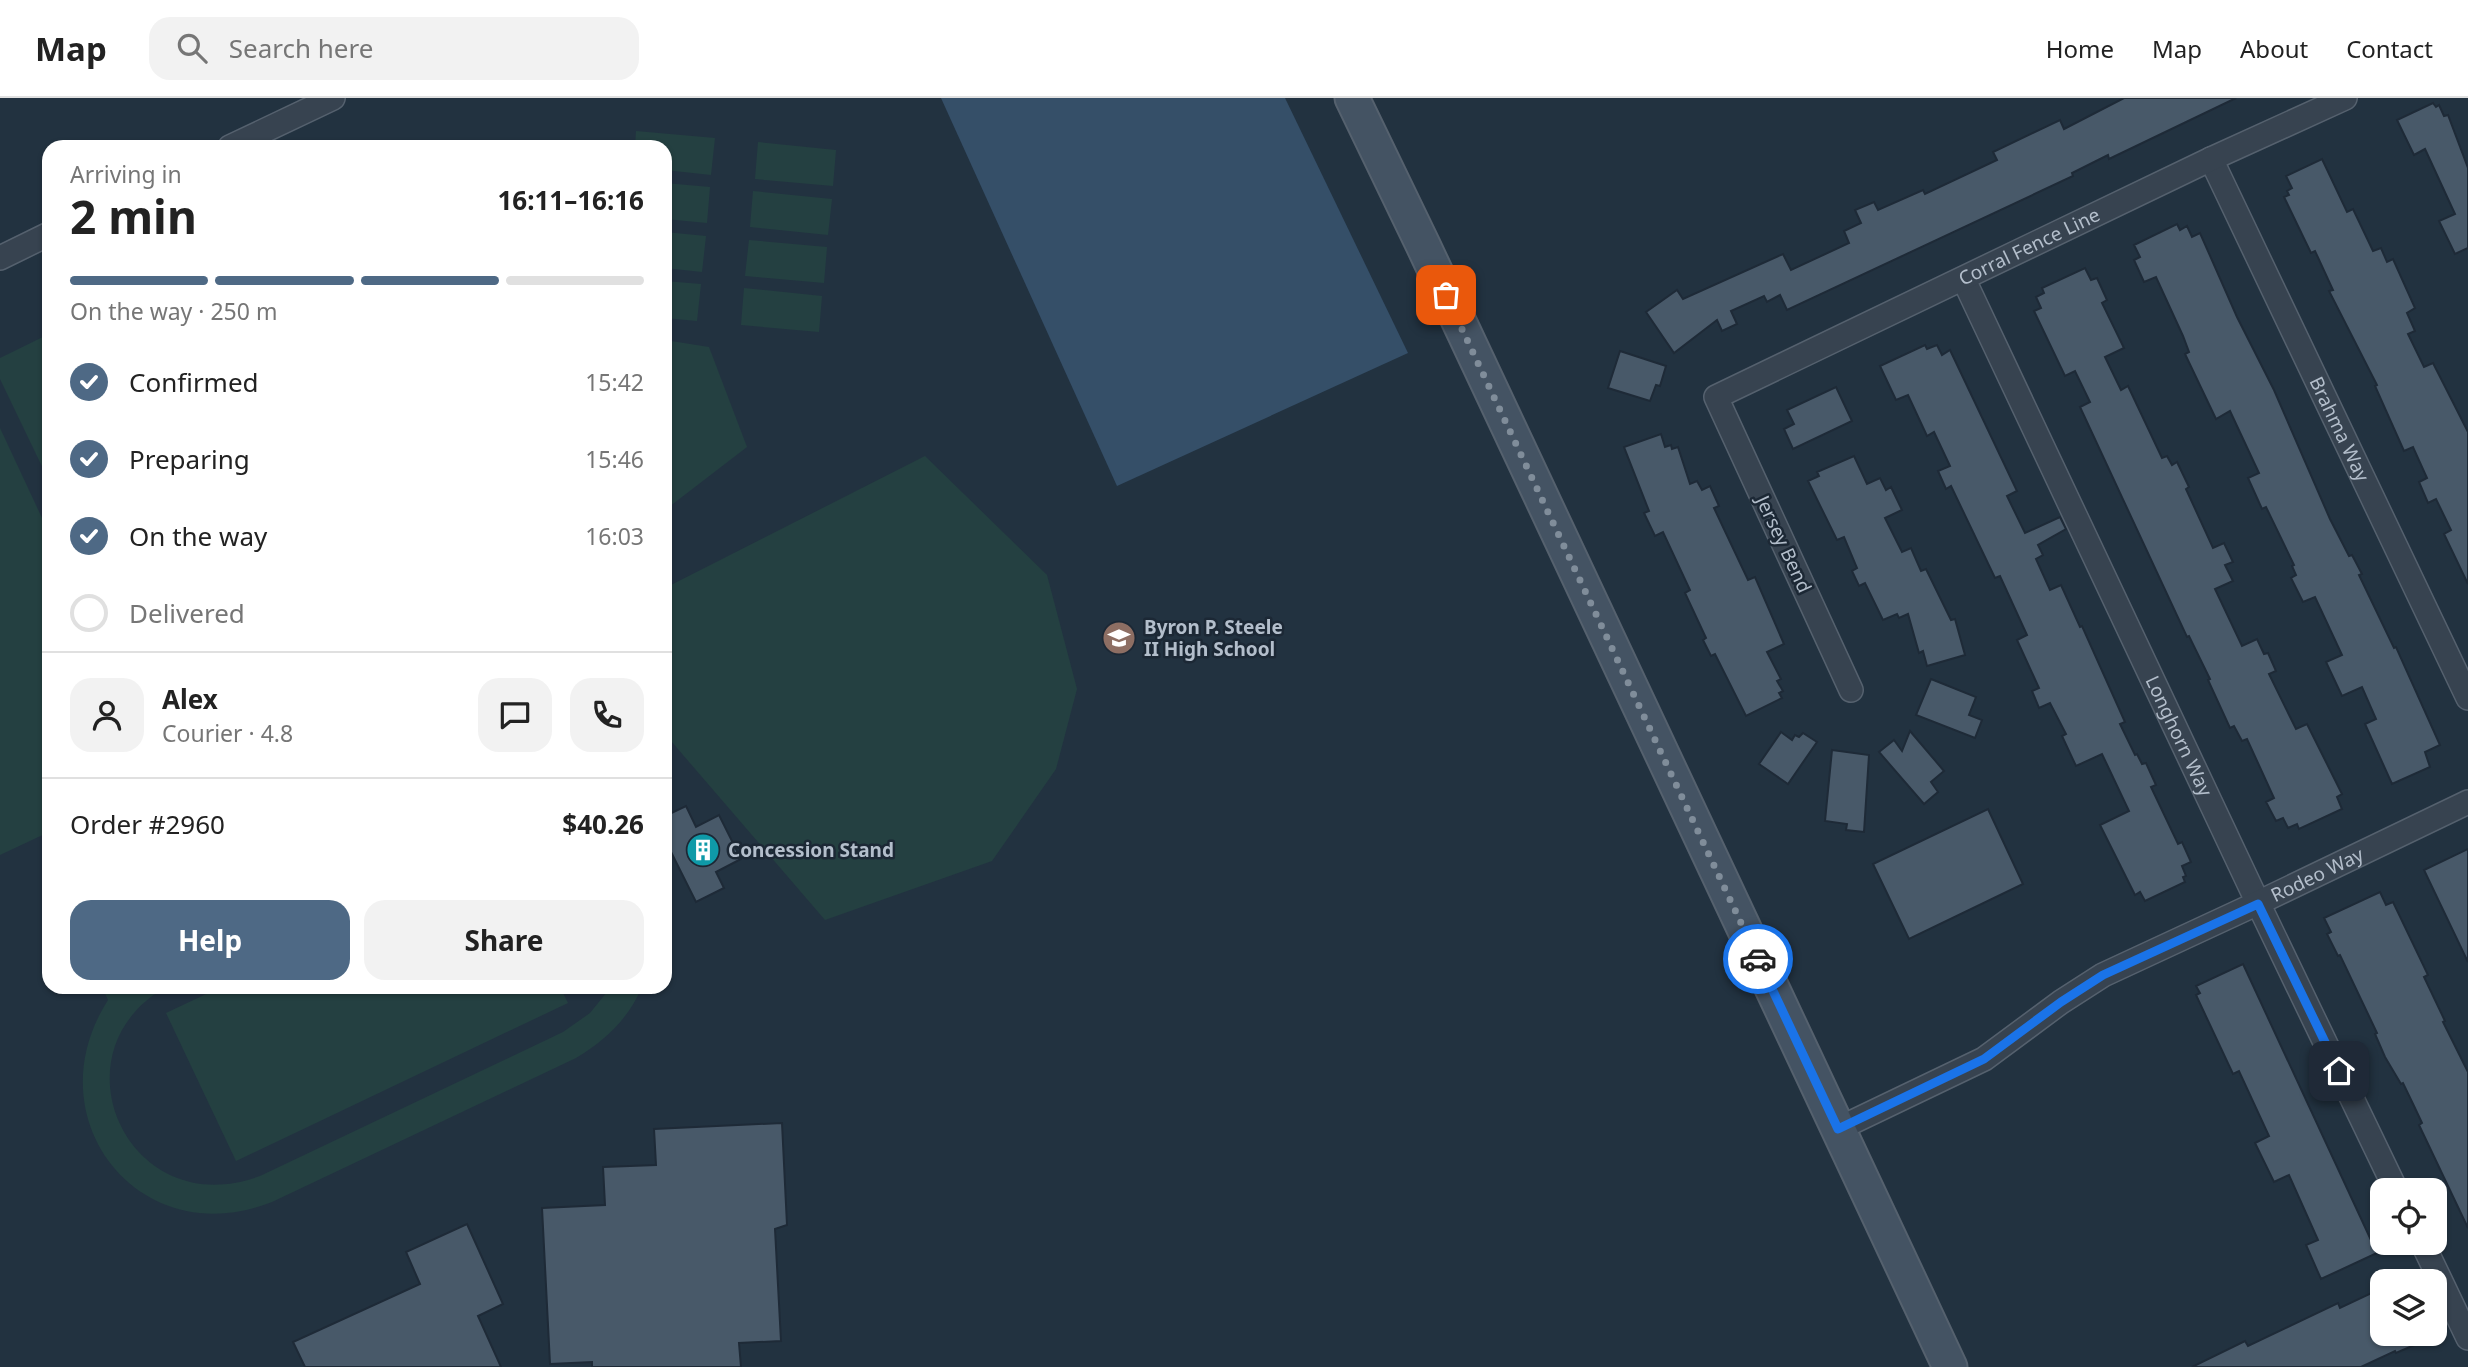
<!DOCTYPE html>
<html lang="en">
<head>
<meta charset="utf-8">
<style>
  body { margin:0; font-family:"Noto Sans",sans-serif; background:#f2f2f2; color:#222; height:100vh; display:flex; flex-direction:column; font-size:26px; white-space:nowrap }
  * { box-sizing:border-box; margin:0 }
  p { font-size:23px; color:#767676 }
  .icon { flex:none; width:38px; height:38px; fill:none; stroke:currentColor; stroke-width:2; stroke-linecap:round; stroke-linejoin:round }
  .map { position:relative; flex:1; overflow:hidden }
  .sheet { position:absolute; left:42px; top:42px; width:630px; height:854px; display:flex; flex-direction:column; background:#fff; border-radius:21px; box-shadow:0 2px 5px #0004 }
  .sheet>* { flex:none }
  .controls { position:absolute; left:2370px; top:1080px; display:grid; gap:14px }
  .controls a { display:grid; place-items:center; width:77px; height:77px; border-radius:14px; background:#fff; box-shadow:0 2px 5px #0004; font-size:35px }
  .pin { position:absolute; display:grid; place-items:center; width:60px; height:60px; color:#fff; margin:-30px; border-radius:14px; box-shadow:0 4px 10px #0006 }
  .courier { position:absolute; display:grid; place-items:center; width:70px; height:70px; margin:-35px; border:5px solid #1a73e8; border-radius:50%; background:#fff; color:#222; box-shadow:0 2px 9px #0007 }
  .overview em { font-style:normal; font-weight:700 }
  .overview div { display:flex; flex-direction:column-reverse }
  .overview { display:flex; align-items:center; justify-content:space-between; height:119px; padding:0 28px }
  h1 { font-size:46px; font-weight:700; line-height:52px }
  .bar { display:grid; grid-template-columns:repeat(4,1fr); gap:10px 7px; align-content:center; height:84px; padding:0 28px }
  .bar i { height:9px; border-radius:5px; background:#e0e0e0 }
  .bar .on { background:#4e6985 }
  .bar p { grid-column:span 4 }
  .line { display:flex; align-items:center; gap:18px; padding:0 28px; border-top:2px solid #e0e0e0 }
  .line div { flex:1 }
  .round { display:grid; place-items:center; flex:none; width:74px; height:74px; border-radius:21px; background:#f2f2f2 }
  ol { padding:0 28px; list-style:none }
  li { display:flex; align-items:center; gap:21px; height:77px }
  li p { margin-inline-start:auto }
  li .icon { padding:7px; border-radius:50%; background:#4e6985; color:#fff; stroke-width:4 }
  li:last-child { color:#767676 }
  li i { width:38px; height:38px; border:4px solid #e0e0e0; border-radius:50% }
  .action { display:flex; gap:14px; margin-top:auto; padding:14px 28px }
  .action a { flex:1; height:80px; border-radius:21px; background:#4e6985; color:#fff; font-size:28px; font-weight:700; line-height:80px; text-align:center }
  .action a+a { background:#f2f2f2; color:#222 }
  header { display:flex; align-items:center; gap:42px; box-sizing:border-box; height:98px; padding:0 35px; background:#fff; border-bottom:2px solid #e0e0e0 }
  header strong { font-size:33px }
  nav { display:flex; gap:38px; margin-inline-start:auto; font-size:24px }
  .search { width:490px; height:63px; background:#f2f2f2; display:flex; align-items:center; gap:18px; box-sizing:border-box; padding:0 24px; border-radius:21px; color:#767676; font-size:26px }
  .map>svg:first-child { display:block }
  .green { fill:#244041 }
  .water { fill:#354f68 }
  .building { fill:#485969; stroke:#1e2a37; stroke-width:2 }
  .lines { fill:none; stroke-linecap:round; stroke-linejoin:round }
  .minor-casing { stroke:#55616e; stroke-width:26 }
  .secondary-casing { stroke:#55616e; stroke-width:37 }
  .minor { stroke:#374350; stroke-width:23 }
  .secondary { stroke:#445363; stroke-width:33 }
  .done { stroke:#808d9a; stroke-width:7; stroke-dasharray:0 12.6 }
  .route { stroke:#1a73e8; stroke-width:9 }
  .labels { text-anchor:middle; stroke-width:5; stroke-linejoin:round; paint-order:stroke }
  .street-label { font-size:19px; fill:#b3becb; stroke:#1c2835 }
  .poi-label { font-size:19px; font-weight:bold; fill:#b3becb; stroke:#1c2835; text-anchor:start }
</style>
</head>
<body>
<header>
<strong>Map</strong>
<div class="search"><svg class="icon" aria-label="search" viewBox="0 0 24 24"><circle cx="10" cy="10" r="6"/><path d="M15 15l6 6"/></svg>Search here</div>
<nav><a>Home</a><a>Map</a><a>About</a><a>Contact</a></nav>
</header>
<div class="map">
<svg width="2468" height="1269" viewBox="0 0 2468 1269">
  <rect width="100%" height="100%" fill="#223240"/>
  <g class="green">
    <path d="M636 33 715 40 711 77 665 72V49H635Z"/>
    <path d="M758 44 836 52 833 88 755 81Z"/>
    <path d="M665 85 710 89 707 125 665 121Z"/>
    <path d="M753 93 832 101 828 137 750 129Z"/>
    <path d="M665 134 706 138 702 174 665 170Z"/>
    <path d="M749 142 827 149 824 185 745 178Z"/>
    <path d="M665 183 701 186 697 223 665 220Z"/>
    <path d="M744 190 822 198 819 234 741 227Z"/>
    <path d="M49 236V383L0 281V260Z"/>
    <path d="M665 242 709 249 747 349 665 412Z"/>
    <path d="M0 330 49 435V734L0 757Z"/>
    <path d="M925 358 1047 477 1077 591 1056 671 992 763 825 822 665 636V490Z"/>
    <path d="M102 889H166C50 955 129 1127 260 1078L563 934 590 915 611 889H642C628 921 606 942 576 960L272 1104C140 1157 32 1021 108 902Z"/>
    <path d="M221 889H560L568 905 236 1063 166 915Z"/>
  </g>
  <path class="water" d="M941 0H1285L1408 255 1117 388Z"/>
  <g class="building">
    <path d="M2124 0H2236L2109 61 2108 57 2072 75 2073 78 1787 212 1780 197 1767 204 1764 198 1731 213 1737 226 1722 233 1717 222 1674 255 1646 214 1677 192 1683 201 1783 156 1791 172 1849 145 1844 133 1861 125 1855 112 1874 104 1878 112 1923 92 1925 96 1997 62 1993 54 2060 22 2064 31Z"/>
    <path d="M2433 5 2436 9 2439 7 2444 18 2448 17 2468 70V150L2455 156 2439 123 2455 116 2425 51 2414 57 2397 22Z"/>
    <path d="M2322 61 2347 114 2353 111 2373 153 2381 150 2387 164 2393 161 2415 210 2407 215 2415 233 2408 236 2424 269 2433 265 2468 334V486L2444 436 2451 432 2436 401 2428 405 2419 384 2427 380 2413 349 2404 353 2375 288 2377 287 2329 193 2333 192 2315 153 2311 155 2284 99 2289 97 2287 93 2292 90 2286 78Z"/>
    <path d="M2177 126 2180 132 2187 128 2192 139 2200 135 2237 219 2274 292 2330 421 2349 458 2352 457 2362 476 2359 477 2394 550 2396 549 2440 647 2425 654 2430 669 2392 686 2365 626 2376 621 2362 589 2342 598 2326 564 2342 557 2315 499 2303 504 2291 480 2296 477 2292 468 2294 467 2266 409 2262 411 2248 380 2259 375 2230 313 2216 321 2185 256 2189 254 2183 238 2156 179 2144 184 2134 162 2140 159 2134 147Z"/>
    <path d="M2085 170 2091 182 2097 180 2107 202 2102 205 2124 250 2105 259 2121 292 2128 288 2162 360 2167 358 2172 367 2177 364 2189 389 2186 391 2213 450 2224 445 2233 464 2225 467 2233 483 2215 491 2242 548 2257 541 2264 556 2268 555 2276 573 2269 576 2296 631 2307 626 2342 696 2337 699 2342 711 2299 731 2297 726 2288 730 2283 720 2276 723 2266 704 2274 700 2247 641 2242 643 2234 628 2230 630 2208 582 2210 581 2189 538 2187 539 2080 309 2090 304 2075 273 2065 278 2034 213 2041 210 2036 199 2044 195 2042 190Z"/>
    <path d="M1925 247 1927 251 1937 247 1942 257 1950 252 2017 393 2007 398 2025 435 2060 419 2066 431 2038 447 2043 457 2036 461 2050 492 2061 487 2080 529 2082 528 2125 624 2120 626 2135 657 2137 656 2142 666 2146 665 2156 687 2151 689 2178 746 2182 744 2191 764 2182 768 2186 778 2183 779 2185 784 2145 803 2140 794 2135 797 2100 727 2129 713 2102 656 2076 668 2062 638 2066 636 2050 605 2039 610 2032 593 2039 590 2017 542 2027 537 2000 478 1995 480 1951 388 1946 391 1938 373 1950 368 1934 334 1927 338 1908 297 1896 302 1880 268Z"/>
    <path d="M1620 253 1666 268 1660 288 1656 287 1650 303 1608 290Z"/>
    <path d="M1836 289 1852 323 1793 351 1784 331 1794 326 1787 312Z"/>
    <path d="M1661 336 1665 349 1671 347 1672 351 1678 349 1690 386 1697 383 1702 392 1710 388 1719 408 1714 410 1748 482 1755 479 1784 546 1767 554 1781 581 1777 583 1783 593 1779 595 1782 600 1746 618 1715 556 1711 558 1703 542 1706 540 1685 495 1690 492 1663 434 1655 438 1644 415 1649 413 1624 349Z"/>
    <path d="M1854 358 1867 386 1880 380 1886 392 1891 389 1902 412 1885 420 1902 454 1911 450 1921 473 1926 471 1951 522 1955 521 1965 557 1927 568 1923 553 1919 555 1908 516 1899 520 1897 516 1883 522 1865 485 1859 488 1852 473 1857 470 1844 439 1837 442 1808 383 1819 378 1817 374Z"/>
    <path d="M1931 581 1976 599 1969 617 1982 622 1975 640 1916 617Z"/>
    <path d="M1910 633 1944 673 1931 684 1938 694 1924 706 1879 654 1894 642 1902 653Z"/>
    <path d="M1781 634 1792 642 1795 637 1799 639 1803 635 1817 644 1788 686 1759 666Z"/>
    <path d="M1832 652 1869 657 1864 734 1846 732 1847 726 1825 723Z"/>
    <path d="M686 708 696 729 719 717 741 761 716 774 724 790 696 804 665 742V718Z"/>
    <path d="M1988 711 2023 786 1909 841 1873 766Z"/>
    <path d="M2468 751V864L2424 772Z"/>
    <path d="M2380 794 2386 807 2393 804 2428 877 2424 879 2445 923 2443 924 2468 974V1130L2419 1027 2422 1025 2414 1008 2403 985 2401 986 2385 959 2375 936 2377 935 2340 857 2338 858 2327 836 2331 834 2324 820Z"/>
    <path d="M2243 866 2377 1155 2321 1181 2306 1147 2318 1142 2289 1077 2274 1084 2255 1045 2269 1038 2239 973 2233 976 2196 897 2200 895 2196 888Z"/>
    <path d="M782 1025 787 1127 775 1131 781 1243 739 1245 741 1269H592V1264L550 1266 542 1110 605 1107 603 1069 656 1067 654 1031Z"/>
    <path d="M467 1126 503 1206 478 1218 501 1269H305L293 1244 420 1186 406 1154Z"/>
    <path d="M2382 1190V1236H2440L2396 1255 2395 1253 2361 1269H2192L2245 1243 2248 1248 2338 1205 2340 1210Z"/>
  </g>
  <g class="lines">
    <defs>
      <g id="minor">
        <path d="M230 49 333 0"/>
        <path id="s1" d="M2211 61 2468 600"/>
        <path d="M0 160 49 136"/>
        <path id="s2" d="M1964 182 2258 805 2396 1092"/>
        <path id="s3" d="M1851 592 1716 299 2211 61 2345 0"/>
        <path id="s4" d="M1838 1031 1984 961 2061 904 2103 877 2258 805 2468 704"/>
        <path d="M2422 1144 2468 1240"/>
      </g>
      <path id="secondary" d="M1352 0 1423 147 1950 1269"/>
    </defs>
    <use href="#minor" class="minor-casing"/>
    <use href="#secondary" class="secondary-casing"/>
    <use href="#minor" class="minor"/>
    <use href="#secondary" class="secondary"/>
  </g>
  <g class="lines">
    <path class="done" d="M1446 197 1758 861"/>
    <path class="route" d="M1758 861 1838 1031 1984 961 2061 904 2103 877 2258 806 2339 973"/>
  </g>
  <defs>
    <symbol id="school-disc" viewBox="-11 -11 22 22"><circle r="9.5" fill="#8d6e63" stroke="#1c2835"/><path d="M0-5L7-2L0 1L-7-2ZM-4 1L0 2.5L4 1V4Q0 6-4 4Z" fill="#fff"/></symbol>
    <symbol id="building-disc" viewBox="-11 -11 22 22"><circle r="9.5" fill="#0f9aa8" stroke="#1c2835"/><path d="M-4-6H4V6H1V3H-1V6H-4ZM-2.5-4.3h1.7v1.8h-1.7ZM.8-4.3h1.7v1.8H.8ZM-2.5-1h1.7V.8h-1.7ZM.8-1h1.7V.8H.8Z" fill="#fff"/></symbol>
  </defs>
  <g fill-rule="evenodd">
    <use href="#school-disc" x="1100" y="521" width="38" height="38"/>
    <use href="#building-disc" x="684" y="733" width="38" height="38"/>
  </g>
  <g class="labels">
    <g class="street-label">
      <text dy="7" stroke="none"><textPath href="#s3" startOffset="670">Corral Fence Line</textPath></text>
      <text dy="7" stroke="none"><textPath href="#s1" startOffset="299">Brahma Way</textPath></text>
      <text transform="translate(1784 446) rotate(65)" y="7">Jersey Bend</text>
      <text dy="7" stroke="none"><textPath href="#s2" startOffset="504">Longhorn Way</textPath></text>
      <text dy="7" stroke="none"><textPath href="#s4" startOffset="544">Rodeo Way</textPath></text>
    </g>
    <g class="poi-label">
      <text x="1144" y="536">Byron P. Steele<tspan x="1144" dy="22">II High School</tspan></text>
      <text x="728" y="759">Concession Stand</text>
    </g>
  </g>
</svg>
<div class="controls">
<a><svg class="icon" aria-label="locate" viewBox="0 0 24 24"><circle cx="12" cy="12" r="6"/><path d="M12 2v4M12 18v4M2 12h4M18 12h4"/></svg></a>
<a><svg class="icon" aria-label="layers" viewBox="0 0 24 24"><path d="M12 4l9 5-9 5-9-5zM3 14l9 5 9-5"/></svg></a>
</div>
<div class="pin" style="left:1446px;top:197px;background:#ea580c"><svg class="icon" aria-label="bag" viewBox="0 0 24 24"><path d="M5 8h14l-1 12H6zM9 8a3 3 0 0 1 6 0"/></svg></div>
<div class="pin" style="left:2339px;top:973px;background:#1f2937"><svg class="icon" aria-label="home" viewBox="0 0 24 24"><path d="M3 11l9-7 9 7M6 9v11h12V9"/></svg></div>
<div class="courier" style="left:1758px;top:861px"><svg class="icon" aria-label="car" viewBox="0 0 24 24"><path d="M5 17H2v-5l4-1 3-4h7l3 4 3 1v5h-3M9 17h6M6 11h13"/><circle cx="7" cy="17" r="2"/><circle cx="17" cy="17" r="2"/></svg></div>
<section class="sheet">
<div class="overview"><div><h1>2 min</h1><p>Arriving in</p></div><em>16:11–16:16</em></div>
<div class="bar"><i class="on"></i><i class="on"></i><i class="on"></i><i></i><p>On the way · 250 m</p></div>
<ol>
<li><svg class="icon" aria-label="check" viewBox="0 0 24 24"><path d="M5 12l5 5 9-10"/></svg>Confirmed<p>15:42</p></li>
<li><svg class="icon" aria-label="check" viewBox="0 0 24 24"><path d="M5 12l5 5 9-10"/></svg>Preparing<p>15:46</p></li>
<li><svg class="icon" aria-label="check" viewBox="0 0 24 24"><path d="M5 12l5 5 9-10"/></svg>On the way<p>16:03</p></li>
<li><i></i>Delivered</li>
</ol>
<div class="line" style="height:126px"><a class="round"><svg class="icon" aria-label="person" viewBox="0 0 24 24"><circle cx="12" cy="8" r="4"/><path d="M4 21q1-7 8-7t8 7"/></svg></a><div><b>Alex</b><p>Courier · 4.8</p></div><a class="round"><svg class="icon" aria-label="chat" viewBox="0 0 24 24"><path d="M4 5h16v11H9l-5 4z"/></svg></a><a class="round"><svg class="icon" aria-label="phone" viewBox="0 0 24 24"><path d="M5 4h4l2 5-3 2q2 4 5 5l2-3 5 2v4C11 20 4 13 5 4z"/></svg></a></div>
<div class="line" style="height:91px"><div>Order #2960</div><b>$40.26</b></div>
<div class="action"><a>Help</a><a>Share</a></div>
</section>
</div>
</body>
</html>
